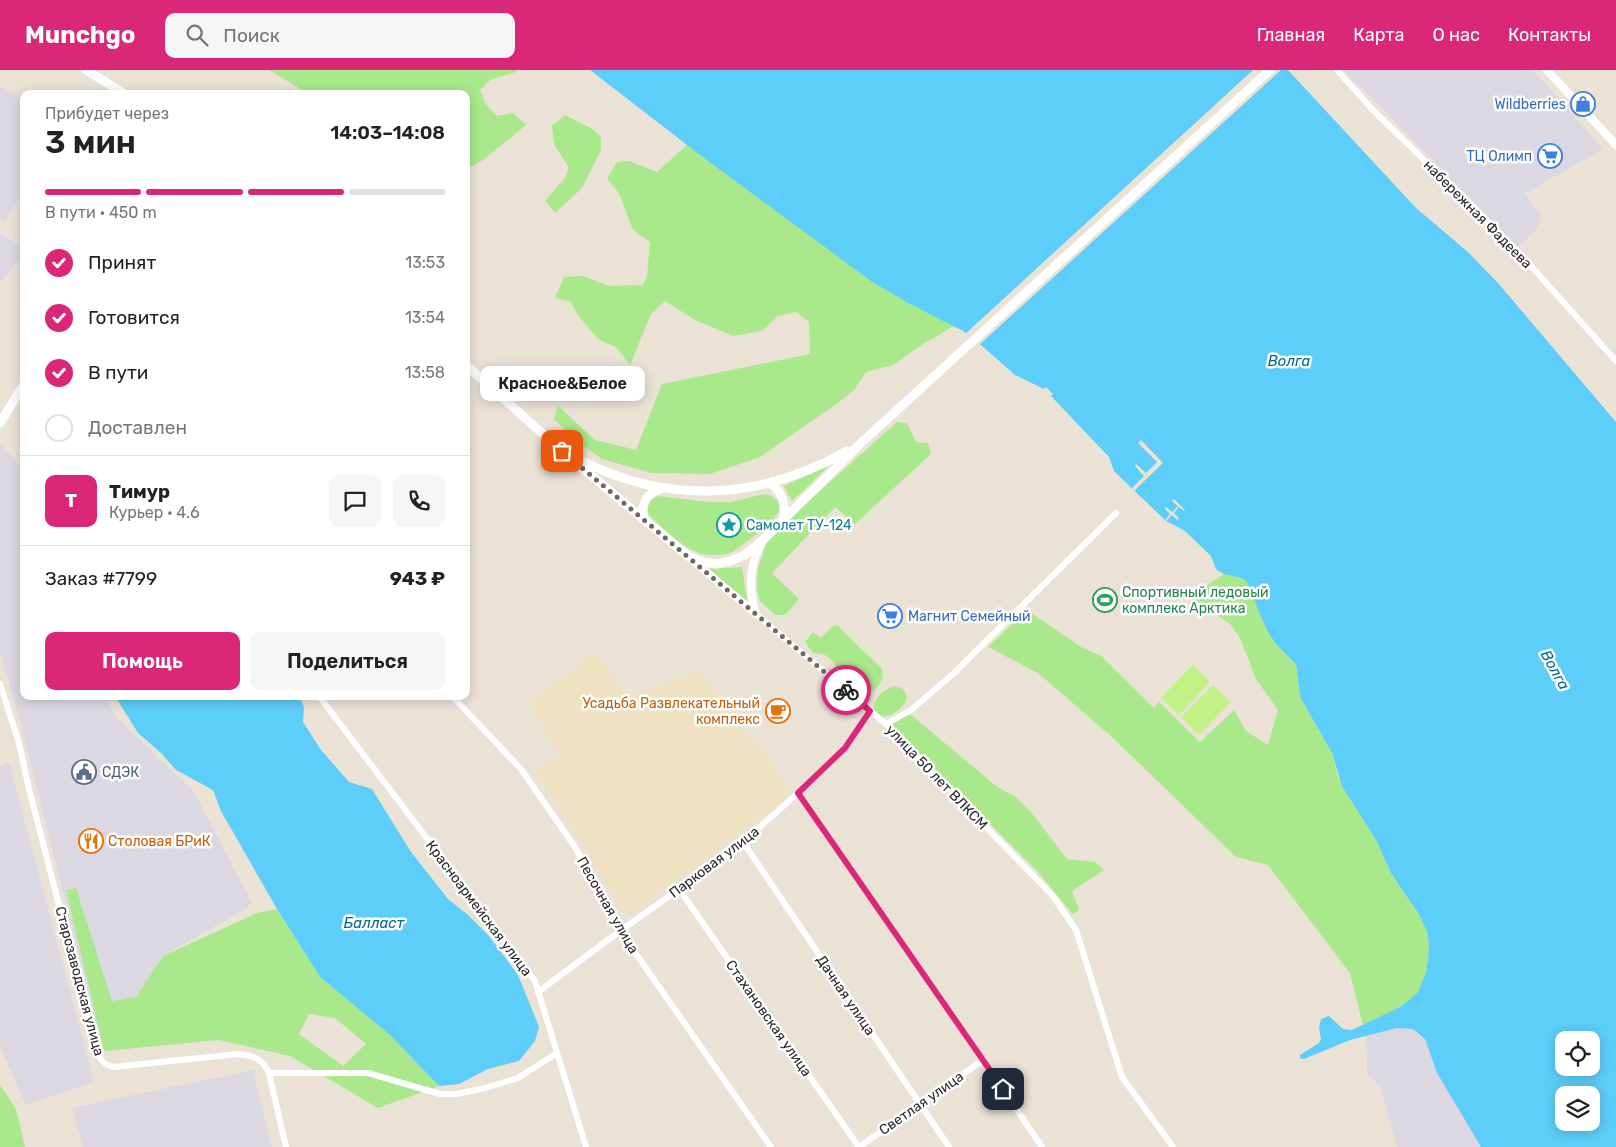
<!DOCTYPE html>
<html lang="ru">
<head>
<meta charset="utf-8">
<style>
  body { margin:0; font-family:Rubik,sans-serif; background:#f6f6f6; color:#222; height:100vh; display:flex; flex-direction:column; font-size:19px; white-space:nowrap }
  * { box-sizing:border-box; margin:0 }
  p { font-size:16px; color:#767676 }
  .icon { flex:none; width:28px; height:28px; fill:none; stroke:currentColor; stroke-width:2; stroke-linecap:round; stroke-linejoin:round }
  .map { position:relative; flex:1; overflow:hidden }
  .details { position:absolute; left:20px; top:20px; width:450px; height:610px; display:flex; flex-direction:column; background:#fff; border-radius:10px; box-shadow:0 2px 12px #0003 }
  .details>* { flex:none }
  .tools { position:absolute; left:1555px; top:961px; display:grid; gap:10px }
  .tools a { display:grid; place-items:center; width:45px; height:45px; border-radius:10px; background:#fff; box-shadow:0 2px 12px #0003; font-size:25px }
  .pin { position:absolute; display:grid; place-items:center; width:42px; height:42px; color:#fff; margin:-21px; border-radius:10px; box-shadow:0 2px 8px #0006 }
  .courier { position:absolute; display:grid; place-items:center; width:50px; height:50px; margin:-25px; border:4px solid #db2777; border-radius:50%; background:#fff; color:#222; box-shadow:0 1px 6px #0007 }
  .bubble { position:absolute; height:35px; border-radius:10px; background:#fff; box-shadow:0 2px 12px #0003; font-size:16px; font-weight:600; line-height:35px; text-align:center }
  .summary em { font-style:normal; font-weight:600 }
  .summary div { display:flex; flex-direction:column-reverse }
  .summary { display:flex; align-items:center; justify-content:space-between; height:85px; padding:0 25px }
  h1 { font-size:32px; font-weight:600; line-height:38px }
  .bar { display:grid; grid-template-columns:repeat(4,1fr); gap:8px 5px; align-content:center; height:60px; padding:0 25px }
  .bar i { height:6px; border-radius:4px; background:#e0e0e0 }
  .bar .on { background:#db2777 }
  .bar p { grid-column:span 4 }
  .line { display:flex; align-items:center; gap:12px; padding:0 25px; border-top:1px solid #e0e0e0 }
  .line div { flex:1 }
  .round { display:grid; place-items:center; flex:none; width:52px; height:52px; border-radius:10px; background:#f6f6f6 }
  ol { padding:0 25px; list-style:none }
  li { display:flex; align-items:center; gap:15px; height:55px }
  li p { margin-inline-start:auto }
  li .icon { padding:5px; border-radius:50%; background:#db2777; color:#fff; stroke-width:4 }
  li:last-child { color:#767676 }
  li i { width:28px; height:28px; border:2px solid #e0e0e0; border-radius:50% }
  .primary-button { display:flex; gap:10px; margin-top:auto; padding:10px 25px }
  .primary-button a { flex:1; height:58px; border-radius:10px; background:#db2777; color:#fff; font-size:20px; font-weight:600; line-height:58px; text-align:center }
  .primary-button a+a { background:#f6f6f6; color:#222 }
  header { display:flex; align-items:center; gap:30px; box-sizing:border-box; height:70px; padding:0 25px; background:#db2777; color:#fff }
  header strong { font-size:24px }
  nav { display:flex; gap:28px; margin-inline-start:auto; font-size:18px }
  .search { width:350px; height:45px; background:#f6f6f6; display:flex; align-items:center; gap:12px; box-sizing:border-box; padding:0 18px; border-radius:10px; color:#767676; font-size:19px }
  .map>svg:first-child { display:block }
  .industrial { fill:#dbd8e2 }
  .education { fill:#efe2c3 }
  .green { fill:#aae88c; fill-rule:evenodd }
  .pitch { fill:#c2f187 }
  .water { fill:#5dcdf9; fill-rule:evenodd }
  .pier { fill:#ebe2d6 }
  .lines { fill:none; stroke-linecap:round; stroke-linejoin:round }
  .minor { stroke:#fff; stroke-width:6 }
  .tertiary { stroke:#fff; stroke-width:8 }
  .secondary { stroke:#fff; stroke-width:9 }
  .done { stroke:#6c6864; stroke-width:5; stroke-dasharray:0 9 }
  .route { stroke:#db2777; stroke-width:6 }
  .labels { text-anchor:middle; stroke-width:5; stroke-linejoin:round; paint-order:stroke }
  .shop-label { font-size:14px; fill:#366cbe; stroke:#fff; text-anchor:end }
  .street-label { font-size:14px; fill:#272727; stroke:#fff }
  .culture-label { font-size:14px; fill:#0d838f; stroke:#fff; text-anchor:start }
  .leisure-label { font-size:14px; fill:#27864d; stroke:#fff; text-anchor:start }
  .food-label { font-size:14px; fill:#c56008; stroke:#fff; text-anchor:end }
  .service-label { font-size:14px; fill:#4e5e75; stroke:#fff; text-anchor:start }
  .water-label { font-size:15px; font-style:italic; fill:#0167a0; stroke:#fff }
</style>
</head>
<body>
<header>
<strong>Munchgo</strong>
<div class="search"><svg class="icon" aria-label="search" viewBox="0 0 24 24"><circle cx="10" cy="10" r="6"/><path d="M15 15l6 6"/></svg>Поиск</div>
<nav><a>Главная</a><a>Карта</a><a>О нас</a><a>Контакты</a></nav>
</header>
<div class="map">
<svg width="1616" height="1077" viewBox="0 0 1616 1077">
  <rect width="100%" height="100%" fill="#ebe2d6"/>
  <g class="industrial">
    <path d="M1344 0H1533L1603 79 1524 124 1541 144 1537 160 1518 177Z"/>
    <path d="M0 16 24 31V121L5 151 0 148Z"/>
    <path d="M0 163 24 178V184L0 212Z"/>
    <path d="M0 374 24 400V626H105L115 646 194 722 252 833 242 841 163 886 136 927 111 931 76 819 66 821 96 942 104 987 20 651 0 584Z"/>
    <path d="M9 692 94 1012 26 1035 0 976V696Z"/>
    <path d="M1397 958 1413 959 1425 969 1437 1003 1481 1077H1397L1380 1017 1367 1003 1366 966Z"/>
    <path d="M253 1000 272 1077H83L72 1038Z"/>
  </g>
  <path class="education" d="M597 581 628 627 700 600 750 670 763 678 792 724 628 847 535 700 558 684 529 633Z"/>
  <g class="green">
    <path d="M269 0H517L516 2 490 10 480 20 486 35 497 46 513 43 526 55 483 90 466 99V24H309Z"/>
    <path d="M565 45 591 58 601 67V80L582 118 555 143 545 131 565 108 569 98 554 74 552 56Z"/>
    <path d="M687 75 908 233 954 256 920 276 893 295 866 302 854 320 838 333 760 387 710 404 651 403 602 389 574 369 554 349 558 336 595 370 636 380 662 314 810 284 809 252 796 242 778 246 762 261 733 266 695 250 665 231 651 244 630 295 617 278 598 269 578 245 571 232 555 228 564 207 583 206 609 216 643 215 647 206 650 172 633 160 619 123 607 109 617 92 629 91 657 102Z"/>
    <path d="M897 352 907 353 916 372 928 373 931 384 855 454 835 437 772 503 799 529 785 545H775L760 531 757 520 758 498 767 471 783 454Z"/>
    <path d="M830 395 792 431 784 416Z"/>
    <path d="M764 424C774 425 784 433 777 444 772 453 739 479 730 483 721 486 708 486 699 483 680 476 663 458 648 444 647 434 649 430 658 426L708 432H731Z"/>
    <path d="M742 497 747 531 709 499Z"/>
    <path d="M1224 504 1241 508 1246 511 1251 518 1259 543 1269 564 1277 575 1296 594 1300 627 1332 683 1338 707 1376 770 1391 803 1418 843 1427 861 1429 874 1428 889 1426 903 1418 923 1402 936 1363 955 1350 903 1268 795 1236 787 1112 667 1038 603 988 577 1027 540 1081 577 1101 586 1154 638 1159 632 1200 672 1234 640 1246 661 1268 675 1278 640 1256 609 1240 568 1230 554 1190 527Z"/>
    <path d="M837 555 882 599C884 608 882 613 875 619 852 641 841 592 825 585 822 583 816 584 813 583L805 572 813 562 821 568 833 556Z"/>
    <path d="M894 616 903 619C905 622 908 626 906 630 904 638 889 649 880 646 878 646 876 643 873 642 873 629 882 620 894 616Z"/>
    <path d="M910 644 996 716 1016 727 1031 742 1067 789 1095 792 1104 800 1072 821 1079 840 1073 844 1037 801 891 655Z"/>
    <path d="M76 818 112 931 136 927 163 886 257 843 277 839 320 907 390 965 439 1016 378 1038 290 986 219 970 104 981 66 820ZM309 944 335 948 366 974 343 996 299 964Z"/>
    <path d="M0 1015 16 1039 25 1077H0Z"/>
  </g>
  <g class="pitch">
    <path d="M1193 595 1210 612 1179 645 1161 628Z"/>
    <path d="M1213 615 1231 632 1199 665 1181 647Z"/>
  </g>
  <g class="water">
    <path d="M590 0H1288L1416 138 1469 183 1498 213 1616 352V1077H1481L1437 1003 1425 969 1413 959 1397 958 1350 970 1304 989 1300 988V985L1319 973 1321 969 1319 958 1321 949 1329 946 1343 959 1352 960 1402 936 1418 922 1426 903 1428 889 1429 874 1427 861 1418 843 1391 803 1376 770 1342 716 1332 683 1300 627 1296 594 1277 575 1269 564 1259 543 1251 519 1246 511 1241 508 1224 504 1216 499 1211 486 1185 461 1166 451 1117 404 1114 401 1109 387 1051 326 1053 324 1046 317 1044 319 1015 305 973 268 963 261 908 233 871 211 700 85ZM1564 970H1591V998H1564ZM1564 1025H1591V1052H1564Z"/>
    <path d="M115 626H299L304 637 303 652 321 680 349 712 372 719 411 782 448 829 468 845 489 866 518 905 539 957 535 971 519 991 488 999 459 1014 439 1016 390 965 320 907 277 839 221 741 213 720 176 700 161 683 138 663Z"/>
  </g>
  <g class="pier">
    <path d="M1253 0H1281L978 276 964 265Z"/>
    <path d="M1141 370 1163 393 1134 421 1132 418 1144 406 1135 396 1136 394 1146 403 1157 392 1138 373Z"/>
    <path d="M1174 429 1185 440 1184 441 1179 437 1174 443 1179 448 1177 450 1172 445 1166 451 1165 450 1170 444 1165 439 1166 437 1172 442 1178 436 1172 431Z"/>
  </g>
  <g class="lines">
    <g class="minor">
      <path d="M1337 0 1373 40 1522 186 1616 291"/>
      <path d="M756 544 886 654 1053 826 1076 860 1122 1007 1173 1077"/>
      <path d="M0 614 19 673 29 719 97 982C100 990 104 995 113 997L238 984C253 985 263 989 269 1003L286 1077"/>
      <path d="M319 626 535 911 586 1077"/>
      <path d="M452 626 521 699 575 777 620 861 771 1077"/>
      <path d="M886 654 911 640 953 604 1116 443"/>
      <path d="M798 723 983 990 1042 1077"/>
      <path d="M743 772 949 1077"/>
      <path d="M679 819 859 1077"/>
      <path d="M538 922 620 861 720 790 743 772 798 723 845 678 870 641"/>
      <path d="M269 1003H368L440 1024H457L485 1018 518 1008 557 983"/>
      <path d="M859 1077 983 990"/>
    </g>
    <g class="tertiary">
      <path d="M1547 0 1616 75"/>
      <path d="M691 489 756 544"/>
      <path d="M756 544C748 519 749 494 763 471"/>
    </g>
    <g class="secondary">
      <path d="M86 0 125 24"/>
      <path d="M466 295 562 381 688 486 702 492 718 494 730 491 745 485 765 468 862 372 1270 0"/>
      <path d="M0 353 24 314"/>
      <path d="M580 390C668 435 761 430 847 381"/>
      <path d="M770 413C782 422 787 435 783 449"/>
      <path d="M644 450C640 435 646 423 661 419"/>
    </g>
  </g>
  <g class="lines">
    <path class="done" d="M562 381 846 620"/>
    <path class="route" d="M846 620 870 641 845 678 798 723 1003 1019"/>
  </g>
  <defs>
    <symbol id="shop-ring" viewBox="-11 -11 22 22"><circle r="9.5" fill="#fff" stroke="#3f7fe0" stroke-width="1.5"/><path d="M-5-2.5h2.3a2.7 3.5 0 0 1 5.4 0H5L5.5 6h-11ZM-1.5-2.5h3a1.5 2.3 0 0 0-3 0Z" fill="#3f7fe0"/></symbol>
    <symbol id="supermarket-ring" viewBox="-11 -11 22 22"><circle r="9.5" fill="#fff" stroke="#3f7fe0" stroke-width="1.5"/><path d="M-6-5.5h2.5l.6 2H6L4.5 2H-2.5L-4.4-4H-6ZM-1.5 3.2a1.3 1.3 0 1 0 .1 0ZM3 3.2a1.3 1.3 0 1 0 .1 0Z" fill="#3f7fe0"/></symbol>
    <symbol id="sight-ring" viewBox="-11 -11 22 22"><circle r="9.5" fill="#fff" stroke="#0f9aa8" stroke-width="1.5"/><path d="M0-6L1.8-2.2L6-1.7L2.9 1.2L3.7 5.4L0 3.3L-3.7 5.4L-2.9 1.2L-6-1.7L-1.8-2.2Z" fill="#0f9aa8"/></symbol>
    <symbol id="stadium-ring" viewBox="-11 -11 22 22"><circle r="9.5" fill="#fff" stroke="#2e9e5b" stroke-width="1.5"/><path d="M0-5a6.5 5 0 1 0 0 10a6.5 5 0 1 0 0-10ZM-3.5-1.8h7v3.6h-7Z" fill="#2e9e5b"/></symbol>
    <symbol id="cafe-ring" viewBox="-11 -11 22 22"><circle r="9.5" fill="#fff" stroke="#e8710a" stroke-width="1.5"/><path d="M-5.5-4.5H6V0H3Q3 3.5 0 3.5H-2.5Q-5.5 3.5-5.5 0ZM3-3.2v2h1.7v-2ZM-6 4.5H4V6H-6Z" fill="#e8710a"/></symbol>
    <symbol id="civic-ring" viewBox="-11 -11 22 22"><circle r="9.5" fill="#fff" stroke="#5c6f8a" stroke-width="1.5"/><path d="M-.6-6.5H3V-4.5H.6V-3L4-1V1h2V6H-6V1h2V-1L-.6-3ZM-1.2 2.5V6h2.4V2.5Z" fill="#5c6f8a"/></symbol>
    <symbol id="restaurant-ring" viewBox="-11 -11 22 22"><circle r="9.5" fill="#fff" stroke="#e8710a" stroke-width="1.5"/><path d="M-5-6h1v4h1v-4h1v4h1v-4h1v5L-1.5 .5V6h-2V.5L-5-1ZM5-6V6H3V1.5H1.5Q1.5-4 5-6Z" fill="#e8710a"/></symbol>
  </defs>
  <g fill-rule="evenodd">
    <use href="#shop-ring" x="1569" y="20" width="28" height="28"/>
    <use href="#supermarket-ring" x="1536" y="72" width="28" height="28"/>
    <use href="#sight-ring" x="715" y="441" width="28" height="28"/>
    <use href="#stadium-ring" x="1091" y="516" width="28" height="28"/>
    <use href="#supermarket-ring" x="876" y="532" width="28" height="28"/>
    <use href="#cafe-ring" x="764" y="627" width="28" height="28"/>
    <use href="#civic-ring" x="70" y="688" width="28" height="28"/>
    <use href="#restaurant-ring" x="77" y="757" width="28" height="28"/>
  </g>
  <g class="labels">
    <g class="shop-label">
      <text x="1566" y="39">Wildberries</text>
      <text x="1532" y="91">ТЦ Олимп</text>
      <text x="908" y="551" text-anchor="start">Магнит Семейный</text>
    </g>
    <g class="street-label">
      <text transform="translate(1478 144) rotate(45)" y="5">набережная Фадеева</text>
      <text transform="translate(937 707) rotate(46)" y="5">улица 50 лет ВЛКСМ</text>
      <text transform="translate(714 792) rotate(-37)" y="5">Парковая улица</text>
      <text transform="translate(608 835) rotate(60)" y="5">Песочная улица</text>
      <text transform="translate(479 838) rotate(53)" y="5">Красноармейская улица</text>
      <text transform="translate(80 911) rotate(75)" y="5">Старозаводская улица</text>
      <text transform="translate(846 925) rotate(56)" y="5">Дачная улица</text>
      <text transform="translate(769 948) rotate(55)" y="5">Стахановская улица</text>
      <text transform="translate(921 1033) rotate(-35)" y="5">Светлая улица</text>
    </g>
    <g class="culture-label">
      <text x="746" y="460">Самолет ТУ-124</text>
    </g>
    <g class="leisure-label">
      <text x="1122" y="527">Спортивный ледовый<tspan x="1122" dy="16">комплекс Арктика</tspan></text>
    </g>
    <g class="food-label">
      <text x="760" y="638">Усадьба Развлекательный<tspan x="760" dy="16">комплекс</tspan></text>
      <text x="108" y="776" text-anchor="start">Столовая БРиК</text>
    </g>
    <g class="service-label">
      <text x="102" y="707">СДЭК</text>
    </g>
    <g class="water-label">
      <text x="1289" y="296">Волга</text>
      <text transform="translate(1555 600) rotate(61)" y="5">Волга</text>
      <text x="374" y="858">Балласт</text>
    </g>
  </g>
</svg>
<div class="tools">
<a><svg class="icon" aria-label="locate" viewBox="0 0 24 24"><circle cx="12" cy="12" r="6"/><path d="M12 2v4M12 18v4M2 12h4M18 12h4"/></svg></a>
<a><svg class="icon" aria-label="layers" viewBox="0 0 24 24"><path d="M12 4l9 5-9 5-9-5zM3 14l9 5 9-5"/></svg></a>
</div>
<div class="pin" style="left:562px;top:381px;background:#ea580c"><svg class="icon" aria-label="bag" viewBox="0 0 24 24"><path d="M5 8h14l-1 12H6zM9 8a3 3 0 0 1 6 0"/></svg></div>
<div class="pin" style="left:1003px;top:1019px;background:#1f2937"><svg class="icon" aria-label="home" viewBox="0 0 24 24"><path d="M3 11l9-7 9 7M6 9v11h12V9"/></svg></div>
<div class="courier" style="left:846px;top:620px"><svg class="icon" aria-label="bike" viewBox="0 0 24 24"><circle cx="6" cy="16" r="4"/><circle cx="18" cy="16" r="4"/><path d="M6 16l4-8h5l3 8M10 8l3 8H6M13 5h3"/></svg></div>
<div class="bubble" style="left:480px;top:296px;width:165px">Красное&amp;Белое</div>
<section class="details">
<div class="summary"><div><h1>3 мин</h1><p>Прибудет через</p></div><em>14:03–14:08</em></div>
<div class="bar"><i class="on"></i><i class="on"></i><i class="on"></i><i></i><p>В пути · 450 m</p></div>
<ol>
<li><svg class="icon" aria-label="check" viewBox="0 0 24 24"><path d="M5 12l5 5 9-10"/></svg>Принят<p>13:53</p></li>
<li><svg class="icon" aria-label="check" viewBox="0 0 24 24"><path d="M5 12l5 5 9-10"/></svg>Готовится<p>13:54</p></li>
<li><svg class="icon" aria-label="check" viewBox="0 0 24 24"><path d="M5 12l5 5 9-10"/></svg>В пути<p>13:58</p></li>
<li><i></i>Доставлен</li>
</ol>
<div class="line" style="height:90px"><b class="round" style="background:#db2777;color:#fff">Т</b><div><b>Тимур</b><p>Курьер · 4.6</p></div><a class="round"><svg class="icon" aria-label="chat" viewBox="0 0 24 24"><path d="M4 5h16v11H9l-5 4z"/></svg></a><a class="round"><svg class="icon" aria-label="phone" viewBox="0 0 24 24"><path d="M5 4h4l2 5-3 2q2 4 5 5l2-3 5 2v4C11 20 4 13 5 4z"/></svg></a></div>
<div class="line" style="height:65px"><div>Заказ #7799</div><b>943 ₽</b></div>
<div class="primary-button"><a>Помощь</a><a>Поделиться</a></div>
</section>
</div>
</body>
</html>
